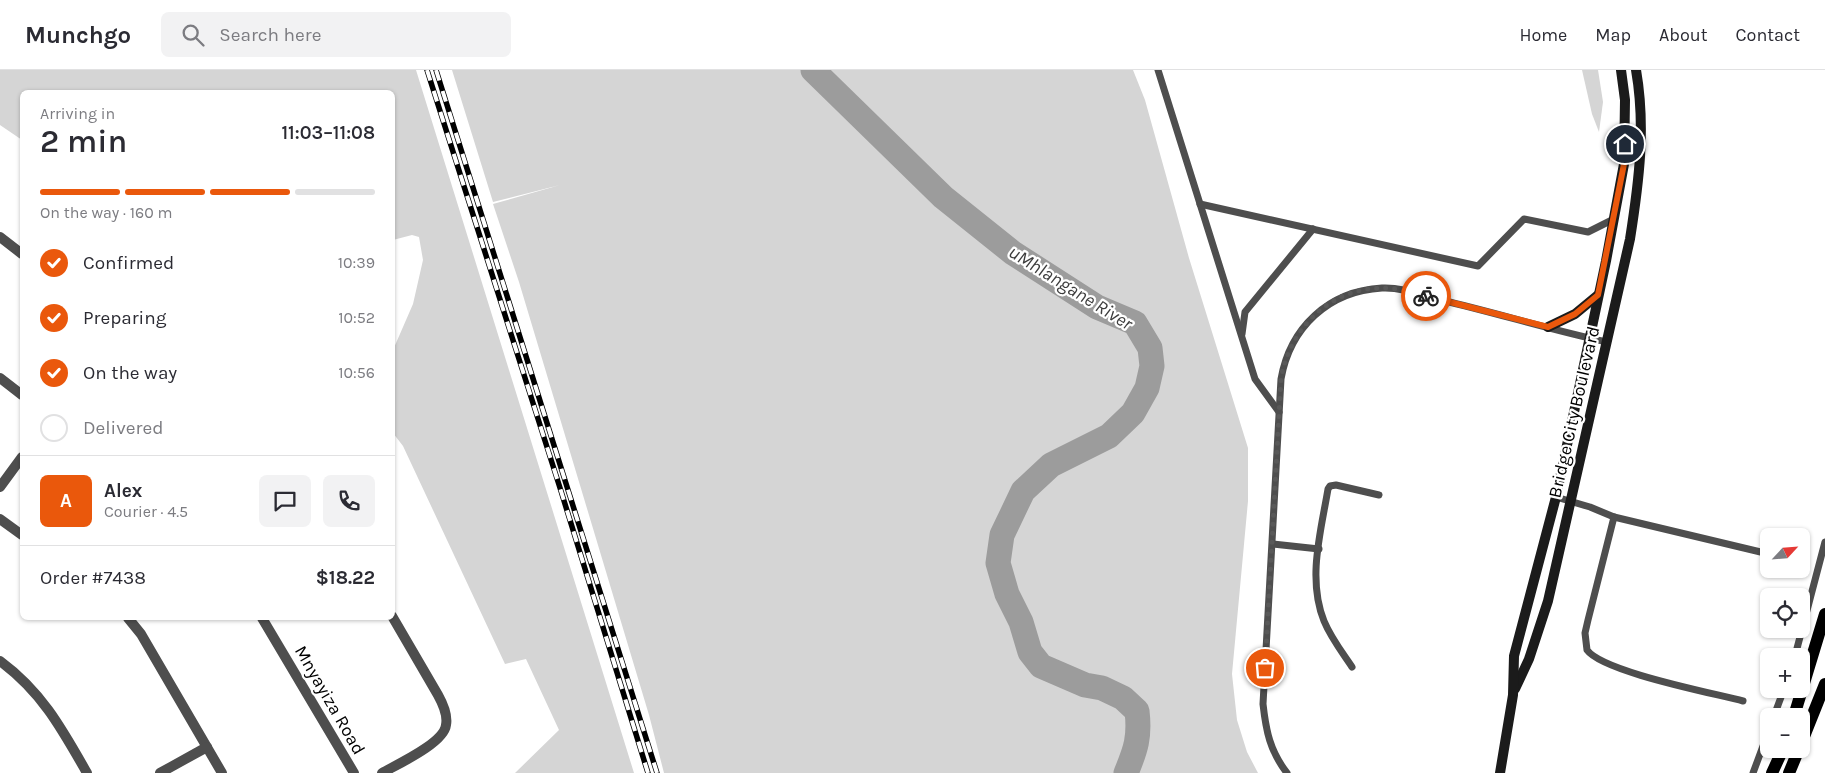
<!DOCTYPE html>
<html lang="en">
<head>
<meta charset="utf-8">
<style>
  body { margin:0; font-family:Karla,sans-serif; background:#f2f2f3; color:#2b2b33; height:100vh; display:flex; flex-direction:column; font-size:19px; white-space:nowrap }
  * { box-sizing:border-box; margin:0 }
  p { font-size:16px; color:#7c7c81 }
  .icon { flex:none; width:28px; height:28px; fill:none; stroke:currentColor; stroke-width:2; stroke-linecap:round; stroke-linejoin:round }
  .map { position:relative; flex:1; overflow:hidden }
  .side { position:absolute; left:20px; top:20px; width:375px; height:530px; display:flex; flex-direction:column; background:#fff; border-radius:8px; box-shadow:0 1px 4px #0004 }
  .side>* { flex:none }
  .needle { width:32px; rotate:64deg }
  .buttons { position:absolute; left:1760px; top:458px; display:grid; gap:10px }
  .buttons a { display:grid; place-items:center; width:50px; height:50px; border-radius:8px; background:#fff; box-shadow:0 1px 4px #0004; font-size:25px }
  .pin { position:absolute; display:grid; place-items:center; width:42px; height:42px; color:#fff; margin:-21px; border:2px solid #fff; border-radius:50%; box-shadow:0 1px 5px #0007 }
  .courier { position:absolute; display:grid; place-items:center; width:50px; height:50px; margin:-25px; border:4px solid #ea580c; border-radius:50%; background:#fff; color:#222; box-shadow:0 1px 6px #0007 }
  .head em { font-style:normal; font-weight:600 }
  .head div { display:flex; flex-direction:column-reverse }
  .head { display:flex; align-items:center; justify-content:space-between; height:85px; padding:0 20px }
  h1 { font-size:32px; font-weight:600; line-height:38px }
  .bar { display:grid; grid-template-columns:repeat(4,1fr); gap:8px 5px; align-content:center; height:60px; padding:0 20px }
  .bar i { height:6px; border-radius:4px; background:#e1e1e2 }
  .bar .current { background:#ea580c }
  .bar p { grid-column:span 4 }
  .line { display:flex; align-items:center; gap:12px; padding:0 20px; border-top:1px solid #e1e1e2 }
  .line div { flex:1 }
  .round { display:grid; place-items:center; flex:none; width:52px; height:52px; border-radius:8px; background:#f2f2f3 }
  ol { padding:0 20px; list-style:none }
  li { display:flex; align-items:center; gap:15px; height:55px }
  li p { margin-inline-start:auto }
  li .icon { padding:5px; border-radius:50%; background:#ea580c; color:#fff; stroke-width:4 }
  li:last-child { color:#7c7c81 }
  li i { width:28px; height:28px; border:2px solid #e1e1e2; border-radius:50% }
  header { display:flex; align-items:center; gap:30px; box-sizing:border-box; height:70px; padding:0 25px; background:#fff; border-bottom:1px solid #e1e1e2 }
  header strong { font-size:24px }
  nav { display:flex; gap:28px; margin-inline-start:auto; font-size:18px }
  .search { width:350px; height:45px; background:#f2f2f3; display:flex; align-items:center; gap:12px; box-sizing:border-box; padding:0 18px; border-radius:8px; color:#7c7c81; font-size:19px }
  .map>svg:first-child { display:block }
  .green { fill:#d5d5d5 }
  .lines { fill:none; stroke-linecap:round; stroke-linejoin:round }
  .river { stroke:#9c9c9c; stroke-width:25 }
  .lane { stroke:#4e4e4e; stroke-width:7 }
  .street { stroke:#4e4e4e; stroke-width:10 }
  .secondary { stroke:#1b1b1b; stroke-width:10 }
  .primary { stroke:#000; stroke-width:12 }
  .rail-casing { stroke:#000; stroke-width:5.5 }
  .rail { stroke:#fff; stroke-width:4; stroke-dasharray:11; stroke-linecap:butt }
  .done { stroke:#595959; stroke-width:5; stroke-dasharray:0 9 }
  .route { stroke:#ea580c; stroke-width:6 }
  .labels { text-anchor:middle; stroke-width:4.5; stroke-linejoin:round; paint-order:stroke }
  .street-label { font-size:18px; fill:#000; stroke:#fff }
  .water-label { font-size:19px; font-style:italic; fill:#3d3d3d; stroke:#fff }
</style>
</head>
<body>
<header>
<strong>Munchgo</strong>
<div class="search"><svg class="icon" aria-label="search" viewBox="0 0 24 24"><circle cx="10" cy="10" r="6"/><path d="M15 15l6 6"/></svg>Search here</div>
<nav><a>Home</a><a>Map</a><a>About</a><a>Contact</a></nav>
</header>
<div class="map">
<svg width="1825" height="703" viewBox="0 0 1825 703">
  <rect width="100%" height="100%" fill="#fff"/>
  <g class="green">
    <path d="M0 0H416L634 703H515L559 660 526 589 505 594 403 376 393 363V280L413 234 423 190 419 167 412 165 393 170 392 22H22V70L0 55Z"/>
    <path d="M452 0H1133L1145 30 1189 188 1248 378V431L1232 604 1237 650 1247 682 1258 703H664L649 645 519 212 493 134 560 115 493 132Z"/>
    <path d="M1582 0H1598L1603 32 1599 62 1592 44Z"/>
  </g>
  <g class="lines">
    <path class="river" d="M813 0 943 127 1013 183 1097 237 1135 253 1150 278 1152 296 1147 318 1133 343 1109 366 1051 395 1023 421 1002 465 998 493 1007 524 1021 552 1030 582 1041 596 1085 615 1102 618 1123 628 1137 641C1140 667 1136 679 1126 703"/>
    <g class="lane">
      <path d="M1158 0 1255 309 1279 342"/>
      <path d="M1200 134 1478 196 1524 149 1588 162 1614 149"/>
      <path d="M1242 264 1245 242 1313 159"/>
      <path d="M1556 427 1590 437 1614 447 1769 484"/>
      <path d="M1614 447 1588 550 1585 563 1587 580C1603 602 1713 623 1743 631"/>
      <path d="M1273 474 1319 479"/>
      <path d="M1795 586 1825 472"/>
      <path d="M1352 597C1342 582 1331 568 1324 551 1307 509 1321 461 1328 419L1330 416 1336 415 1379 425"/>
      <path d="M1774 646 1784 619"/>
      <path d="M1287 703C1270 681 1266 661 1263 634L1281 309C1290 258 1328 221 1382 218 1401 217 1422 225 1441 230 1497 243 1551 260 1607 272"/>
      <path d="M1753 703 1769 660"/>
    </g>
    <g class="street">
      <path d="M0 167 22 184"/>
      <path d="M0 308 22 325"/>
      <path d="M0 417 22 387"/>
      <path d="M0 449 22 465"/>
      <path d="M128 548 141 564 222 703"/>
      <path d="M262 548 354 703"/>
      <path d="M0 591C42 622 62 659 87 703"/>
      <path d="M160 703 207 677"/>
      <path d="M382 703C398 694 444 673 446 655 448 645 443 634 438 625L392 546"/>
    </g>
    <g class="secondary">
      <path d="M1548 257 1575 244 1598 225"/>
      <path d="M1515 619 1529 589 1548 531 1630 169C1639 112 1646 57 1636 0"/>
      <path d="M1500 703 1513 625 1514 586 1556 427 1606 191 1624 94 1625 30 1621 0"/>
    </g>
    <g class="primary">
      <path d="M1794 646 1825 544"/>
      <path d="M1801 674 1825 614"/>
      <path d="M1772 703 1783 679"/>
      <path d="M1789 703 1799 679"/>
    </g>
    <defs>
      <g id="rail">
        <path d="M427 0 561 421 648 703"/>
        <path d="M436 0 657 703"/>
      </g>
    </defs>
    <use href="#rail" class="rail-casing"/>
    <use href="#rail" class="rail"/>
  </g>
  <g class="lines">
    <path class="done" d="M1265 598 1281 309C1289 259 1330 217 1384 218 1398 218 1413 223 1426 226"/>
    <path class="route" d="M1426 226 1548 257 1575 244 1598 225 1624 94 1625 74"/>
  </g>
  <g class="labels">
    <g class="street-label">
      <text transform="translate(1574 342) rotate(-77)" y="6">Bridge City Boulevard</text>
      <text transform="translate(330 630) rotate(60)" y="6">Mnyayiza Road</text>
    </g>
    <g class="water-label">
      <text transform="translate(1071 217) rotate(32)" y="7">uMhlangane River</text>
    </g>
  </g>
</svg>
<div class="buttons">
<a><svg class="needle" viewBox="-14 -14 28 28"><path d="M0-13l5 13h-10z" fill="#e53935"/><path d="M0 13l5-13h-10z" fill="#7c7c81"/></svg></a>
<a><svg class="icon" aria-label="locate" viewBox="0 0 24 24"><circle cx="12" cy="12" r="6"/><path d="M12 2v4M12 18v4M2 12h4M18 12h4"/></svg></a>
<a>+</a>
<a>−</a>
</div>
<div class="pin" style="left:1265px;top:598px;background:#ea580c"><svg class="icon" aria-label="bag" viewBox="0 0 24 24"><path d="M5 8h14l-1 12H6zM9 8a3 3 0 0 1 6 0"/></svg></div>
<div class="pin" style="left:1625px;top:74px;background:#1f2937"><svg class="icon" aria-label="home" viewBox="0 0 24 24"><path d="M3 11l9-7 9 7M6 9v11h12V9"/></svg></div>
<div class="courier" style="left:1426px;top:226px"><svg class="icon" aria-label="bike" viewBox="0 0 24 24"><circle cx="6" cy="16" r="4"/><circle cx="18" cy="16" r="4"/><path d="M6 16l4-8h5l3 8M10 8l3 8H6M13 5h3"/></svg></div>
<section class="side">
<div class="head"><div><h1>2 min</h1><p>Arriving in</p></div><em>11:03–11:08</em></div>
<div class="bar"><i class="current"></i><i class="current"></i><i class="current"></i><i></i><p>On the way · 160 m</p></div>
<ol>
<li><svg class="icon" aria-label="check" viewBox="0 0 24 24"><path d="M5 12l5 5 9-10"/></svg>Confirmed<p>10:39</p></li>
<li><svg class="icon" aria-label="check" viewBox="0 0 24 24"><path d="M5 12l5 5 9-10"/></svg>Preparing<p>10:52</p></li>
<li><svg class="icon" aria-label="check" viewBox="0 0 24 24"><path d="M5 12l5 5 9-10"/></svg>On the way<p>10:56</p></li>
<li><i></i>Delivered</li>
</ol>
<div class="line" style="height:90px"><b class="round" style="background:#ea580c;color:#fff">A</b><div><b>Alex</b><p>Courier · 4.5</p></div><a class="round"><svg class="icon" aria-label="chat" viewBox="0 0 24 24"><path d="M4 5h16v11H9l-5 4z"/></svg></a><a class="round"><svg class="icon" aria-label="phone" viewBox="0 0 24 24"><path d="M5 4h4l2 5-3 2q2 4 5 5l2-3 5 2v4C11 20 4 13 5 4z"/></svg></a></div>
<div class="line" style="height:65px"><div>Order #7438</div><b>$18.22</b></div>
</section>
</div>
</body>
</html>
